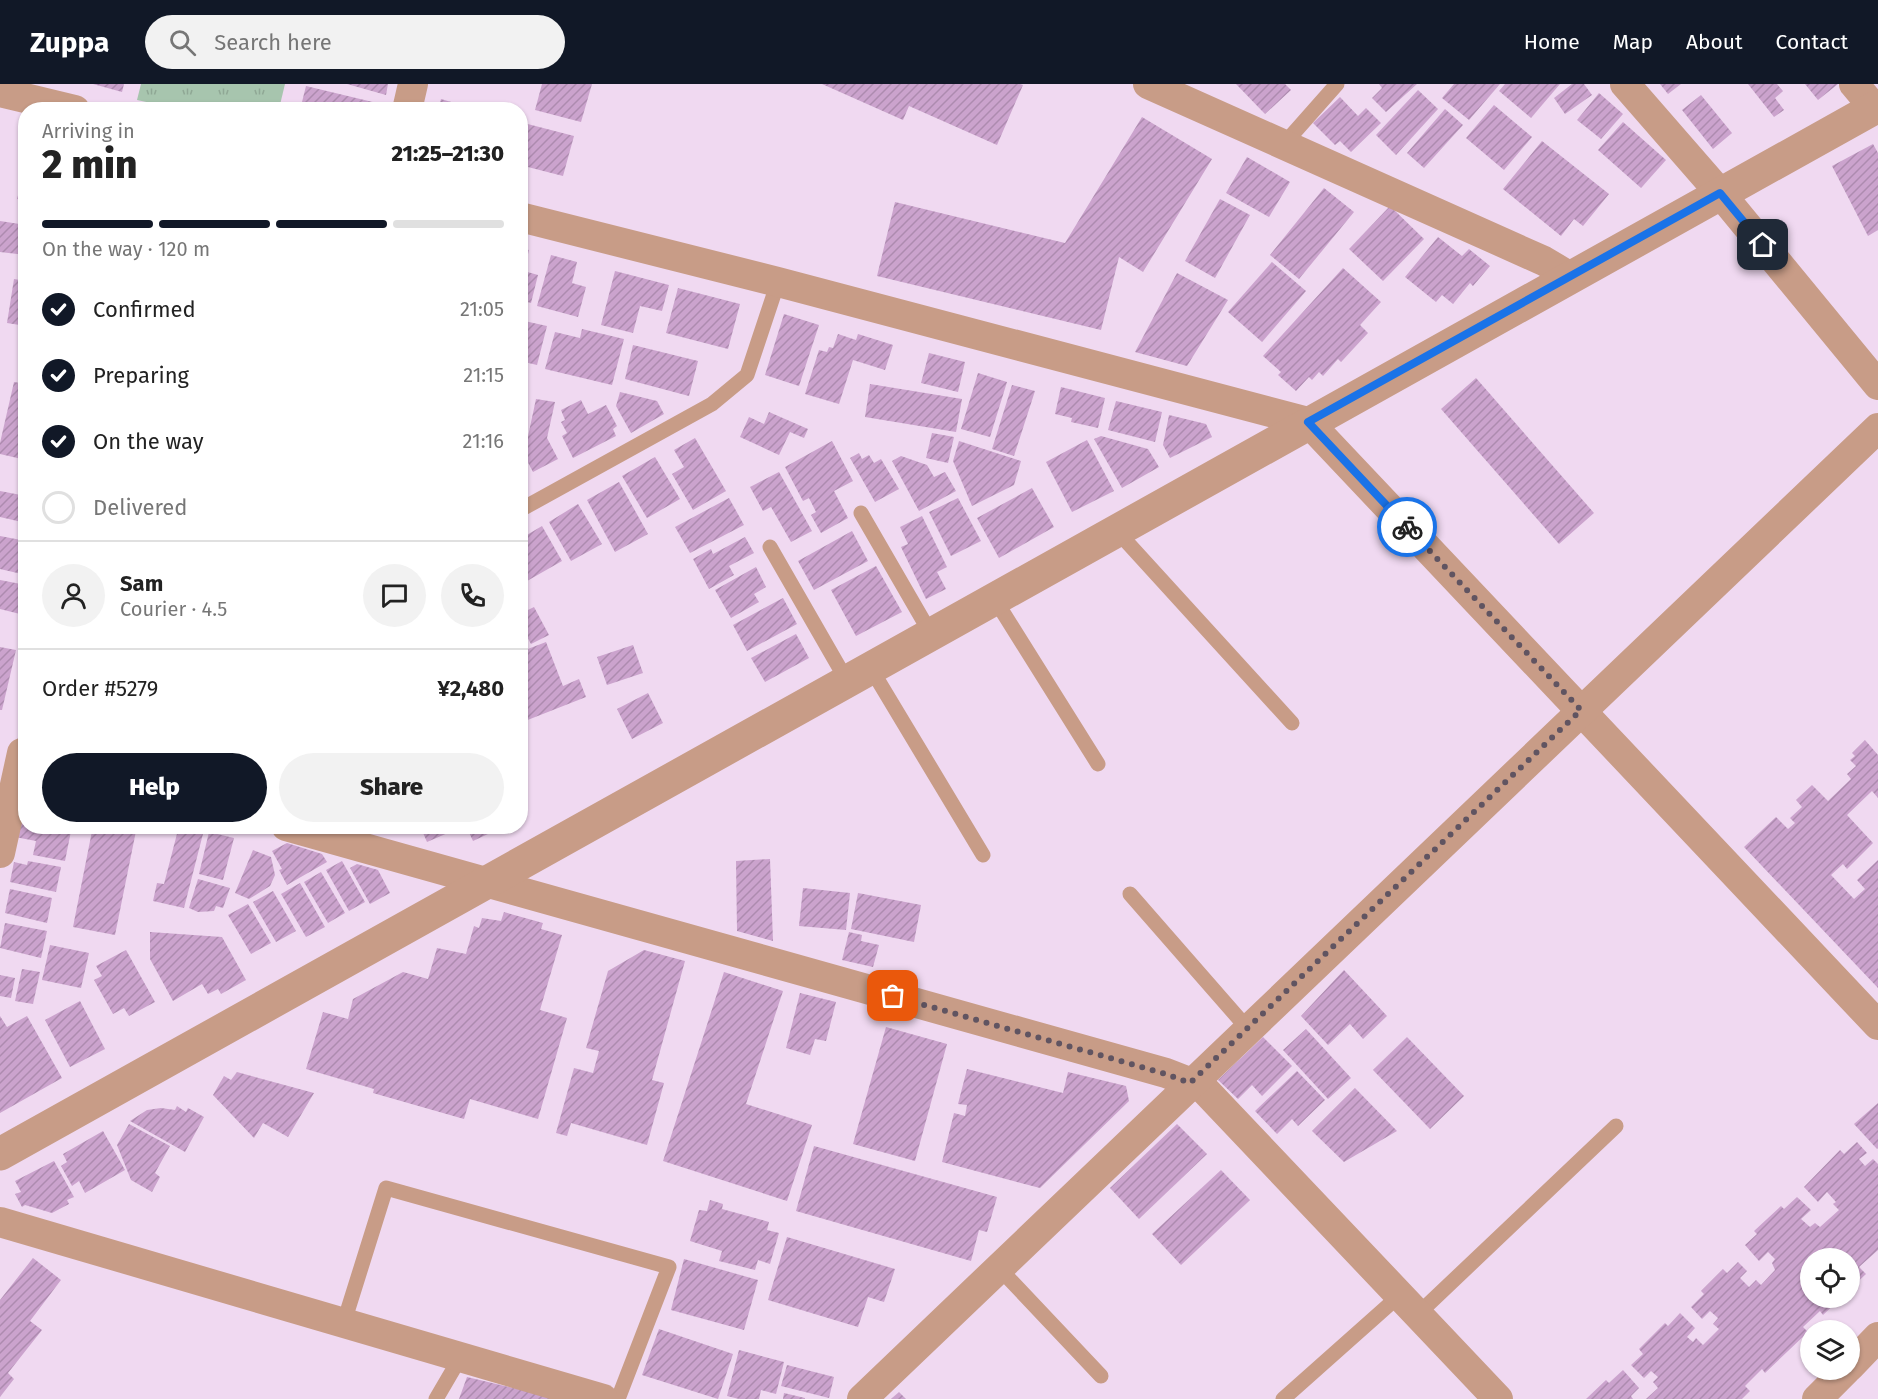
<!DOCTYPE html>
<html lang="en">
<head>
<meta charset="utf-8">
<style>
  body { margin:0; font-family:"Fira Sans",sans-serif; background:#f2f2f2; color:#222; height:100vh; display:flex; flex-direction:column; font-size:22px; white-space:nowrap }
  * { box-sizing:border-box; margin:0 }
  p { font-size:20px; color:#767676 }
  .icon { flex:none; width:33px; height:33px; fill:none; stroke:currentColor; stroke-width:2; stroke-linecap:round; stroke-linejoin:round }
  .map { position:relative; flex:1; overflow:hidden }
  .drawer { position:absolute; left:18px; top:18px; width:510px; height:732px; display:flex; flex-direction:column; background:#fff; border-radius:24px; box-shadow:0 2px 4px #0004 }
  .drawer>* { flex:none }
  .fabs { position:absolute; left:1800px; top:1164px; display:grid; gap:12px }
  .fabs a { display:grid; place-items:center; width:60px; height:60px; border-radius:50%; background:#fff; box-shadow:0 2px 4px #0004; font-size:30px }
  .pin { position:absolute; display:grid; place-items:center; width:51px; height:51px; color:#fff; margin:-26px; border-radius:12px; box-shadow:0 3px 9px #0006 }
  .courier { position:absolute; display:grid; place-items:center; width:60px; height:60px; margin:-30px; border:4px solid #1a73e8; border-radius:50%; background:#fff; color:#222; box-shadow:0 2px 8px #0007 }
  .overview em { font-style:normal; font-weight:800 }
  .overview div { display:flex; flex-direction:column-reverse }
  .overview { display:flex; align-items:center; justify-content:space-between; height:102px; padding:0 24px }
  h1 { font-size:39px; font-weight:800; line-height:45px }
  .bar { display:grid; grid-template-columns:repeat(4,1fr); gap:9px 6px; align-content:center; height:72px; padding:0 24px }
  .bar i { height:8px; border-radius:4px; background:#e0e0e0 }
  .bar .on { background:#111827 }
  .bar p { grid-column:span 4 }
  .line { display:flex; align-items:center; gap:15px; padding:0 24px; border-top:2px solid #e0e0e0 }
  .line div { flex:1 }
  .round { display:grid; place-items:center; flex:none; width:63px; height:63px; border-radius:32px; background:#f2f2f2 }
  ol { padding:0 24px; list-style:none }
  li { display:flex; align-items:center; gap:18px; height:66px }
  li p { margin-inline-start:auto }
  li .icon { padding:6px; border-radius:50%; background:#111827; color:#fff; stroke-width:4 }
  li:last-child { color:#767676 }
  li i { width:33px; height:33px; border:3px solid #e0e0e0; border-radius:50% }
  .primary-button { display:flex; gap:12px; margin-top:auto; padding:12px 24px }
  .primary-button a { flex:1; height:69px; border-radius:36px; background:#111827; color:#fff; font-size:24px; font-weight:800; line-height:69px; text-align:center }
  .primary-button a+a { background:#f2f2f2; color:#222 }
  header { display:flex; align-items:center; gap:36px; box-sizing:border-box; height:84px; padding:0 30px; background:#111827; color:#fff }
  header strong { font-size:28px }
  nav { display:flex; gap:33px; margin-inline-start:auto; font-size:21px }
  .search { width:420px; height:54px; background:#f2f2f2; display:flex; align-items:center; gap:15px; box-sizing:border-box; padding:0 21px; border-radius:33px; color:#767676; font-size:22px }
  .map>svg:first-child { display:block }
  .park { fill:url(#park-tufts) }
  .building { fill:url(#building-hatch) }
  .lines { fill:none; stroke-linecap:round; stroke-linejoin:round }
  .service { stroke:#c89c87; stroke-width:15 }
  .minor { stroke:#c89c87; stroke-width:30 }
  .tertiary { stroke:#c89c87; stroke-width:33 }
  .done { stroke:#605461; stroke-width:6; stroke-dasharray:0 10.8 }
  .route { stroke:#1a73e8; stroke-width:8 }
</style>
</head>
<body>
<header>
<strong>Zuppa</strong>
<div class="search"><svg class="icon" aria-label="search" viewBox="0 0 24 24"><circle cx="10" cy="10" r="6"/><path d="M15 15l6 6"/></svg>Search here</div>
<nav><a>Home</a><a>Map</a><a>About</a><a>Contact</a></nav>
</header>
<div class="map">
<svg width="1878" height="1315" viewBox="0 0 1878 1315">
  <defs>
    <pattern id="park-tufts" width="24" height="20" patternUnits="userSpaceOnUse" patternTransform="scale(1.5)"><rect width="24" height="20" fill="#a7c5ae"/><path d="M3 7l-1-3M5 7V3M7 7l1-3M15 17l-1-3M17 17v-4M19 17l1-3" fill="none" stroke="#8fa895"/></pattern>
    <pattern id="building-hatch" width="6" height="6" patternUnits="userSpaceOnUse" patternTransform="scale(1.5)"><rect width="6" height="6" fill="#cba3cd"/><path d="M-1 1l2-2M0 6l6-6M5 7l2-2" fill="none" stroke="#ad8baf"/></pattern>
  </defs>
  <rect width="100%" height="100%" fill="#f0d9f1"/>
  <path class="park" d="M141 0H285L279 25H179L137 16Z"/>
  <g class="building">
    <path d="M93 0H124L122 8Z"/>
    <path d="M347 0H388L386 11Z"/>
    <path d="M542 0H592L581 38 535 26Z"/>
    <path d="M822 0H1020L1023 1 997 61 909 22 903 36Z"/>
    <path d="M1236 0H1285L1291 6 1265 30Z"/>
    <path d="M1379 0H1417L1386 28 1372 14 1382 4Z"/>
    <path d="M1454 0H1500L1469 36 1442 14Z"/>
    <path d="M1505 0H1560L1531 34 1499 7Z"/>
    <path d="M1572 0H1584L1592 11 1565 30 1554 14Z"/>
    <path d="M1660 0H1681L1668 10Z"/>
    <path d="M1748 0H1777L1783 7 1775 14 1784 26 1774 33Z"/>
    <path d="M1805 0H1838L1818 16Z"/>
    <path d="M306 2 381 20 380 26H300Z"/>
    <path d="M1418 6 1438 25 1396 71 1376 51Z"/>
    <path d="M1599 9 1623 30 1601 55 1577 36Z"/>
    <path d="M1701 11 1732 49 1713 65 1682 26Z"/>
    <path d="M1340 13 1358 32 1366 24 1381 39 1351 68 1340 57 1335 61 1313 39Z"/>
    <path d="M441 15 475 25V26H438Z"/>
    <path d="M1494 21 1532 53 1504 86 1466 54Z"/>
    <path d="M1445 25 1463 41 1424 84 1407 69Z"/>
    <path d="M1142 33 1212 75 1143 188 1119 173 1101 246 877 192 895 118 1065 159Z"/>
    <path d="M520 38 574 52 563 92 520 81Z"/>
    <path d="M1623 38 1666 76 1641 104 1598 66Z"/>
    <path d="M1542 57 1609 110 1583 142 1574 135 1561 152 1503 105Z"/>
    <path d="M1873 60 1878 69V146L1868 152 1832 82Z"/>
    <path d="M1247 73 1290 98 1269 133 1226 109Z"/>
    <path d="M26 81V117L17 115Z"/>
    <path d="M1324 104 1354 128 1299 195 1270 171Z"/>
    <path d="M1220 115 1250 131 1215 194 1185 177Z"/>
    <path d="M1390 122 1424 155 1383 197 1349 165Z"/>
    <path d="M0 137 26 141V171L0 168Z"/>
    <path d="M1438 153 1462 172 1469 165 1490 182 1473 202 1470 199 1453 220 1442 211 1436 218 1405 193Z"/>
    <path d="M520 164 529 166 524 187 538 191 531 219 520 216Z"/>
    <path d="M551 171 577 178 572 199 586 203 578 233 537 222Z"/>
    <path d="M1272 178 1306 207 1262 258 1228 228Z"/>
    <path d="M1343 184 1381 218 1360 241 1368 249 1341 278 1338 275 1323 292 1319 288 1312 296 1309 293 1296 307 1278 291 1281 288 1263 272Z"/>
    <path d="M615 187 669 201 662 227 640 222 633 249 601 241Z"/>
    <path d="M1177 189 1228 216 1187 282 1135 268Z"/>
    <path d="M14 195 26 197V242L7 239Z"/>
    <path d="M678 204 740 220 728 265 666 249Z"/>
    <path d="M784 230 819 241 799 302 765 291Z"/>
    <path d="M520 236 547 242 537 281 520 277Z"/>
    <path d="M582 245 624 255 612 301 545 285 555 248 580 254Z"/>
    <path d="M838 250 856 256 858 250 893 261 885 286 853 276 839 320 805 310 819 266 827 268 829 263 833 264Z"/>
    <path d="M633 261 698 277 689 312 625 295Z"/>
    <path d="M929 269 965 278 958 308 921 299Z"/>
    <path d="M978 289 1007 298 990 353 961 345Z"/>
    <path d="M1476 294 1594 429 1559 460 1441 325Z"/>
    <path d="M14 298 26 300V376L0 370V359Z"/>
    <path d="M870 300 962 315 956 348 865 333Z"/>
    <path d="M1012 301 1035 307 1014 372 992 365Z"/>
    <path d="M1061 303 1105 314 1098 344 1071 338 1072 334 1055 330Z"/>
    <path d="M520 308 526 310 521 331H520Z"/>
    <path d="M620 308 657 317 664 330 631 349 616 322Z"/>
    <path d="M536 315 555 318 547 354 558 375 533 388 524 371Z"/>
    <path d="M581 316 588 330 606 321 617 342 613 345 616 352 573 374 562 352 567 349 561 338 565 336 561 326Z"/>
    <path d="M1116 317 1162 328 1155 358 1108 346Z"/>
    <path d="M769 328 808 345 804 354 790 348 779 371 740 353 749 333 764 340Z"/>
    <path d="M1169 331 1206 340 1212 353 1170 374 1163 361Z"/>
    <path d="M932 349 954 353 948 379 926 374Z"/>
    <path d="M1101 352 1148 365 1159 383 1122 404 1094 355Z"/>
    <path d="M695 354 726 407 693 426 672 390 684 383 674 366Z"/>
    <path d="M1087 356 1114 407 1072 428 1046 378Z"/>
    <path d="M832 357 853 397 834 407 848 434 821 449 811 431 816 428 809 414 803 417 785 383Z"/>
    <path d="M959 357 1021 377 1014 401 972 422 953 377Z"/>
    <path d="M859 369 862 375 869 371 874 379 881 375 899 405 875 418 850 374Z"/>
    <path d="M901 372 927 381 934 393 945 388 956 407 919 427 892 377Z"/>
    <path d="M655 373 680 415 647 434 622 392Z"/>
    <path d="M779 388 812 447 791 458 771 423 763 427 750 403Z"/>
    <path d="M619 398 648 450 615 468 587 416Z"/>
    <path d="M1032 404 1054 443 999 474 977 434Z"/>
    <path d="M0 407 26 412V439L0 433Z"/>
    <path d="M729 414 744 441 690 469 675 443Z"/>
    <path d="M958 414 981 457 951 472 929 428Z"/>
    <path d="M578 420 602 460 571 477 549 438Z"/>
    <path d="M922 432 947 483 937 488 946 505 926 515 901 463 908 460 900 443Z"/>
    <path d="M542 442 562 477 520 501V455Z"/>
    <path d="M852 447 868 477 814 506 798 477Z"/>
    <path d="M0 452 21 456 19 463 26 465V491L0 485Z"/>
    <path d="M745 453 754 469 729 482 734 491 709 505 693 475 711 465 713 470Z"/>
    <path d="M876 482 902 528 856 552 831 506Z"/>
    <path d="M756 483 766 503 754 510 759 518 731 534 715 506Z"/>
    <path d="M0 496 26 501 24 531 0 525Z"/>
    <path d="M783 514 797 540 747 567 733 541Z"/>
    <path d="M534 523 549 551 531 560 520 540V530Z"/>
    <path d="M796 550 809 574 765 598 751 574Z"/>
    <path d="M546 558 563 602 579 595 586 613 520 639V568Z"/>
    <path d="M633 561 643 589 607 601 597 573Z"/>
    <path d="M0 563 16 566 2 626H0Z"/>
    <path d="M648 609 663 639 632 655 617 625Z"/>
    <path d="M1865 656 1878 671V714L1872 707 1847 731 1873 759 1847 785 1843 780 1831 791 1854 815 1865 805 1857 796 1878 776V904L1744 763 1776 733 1788 745 1795 739 1790 734 1802 723 1796 716 1812 701 1828 717 1851 695 1847 690 1856 682 1850 676 1855 672 1852 669Z"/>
    <path d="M26 706V742H72L65 777 33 771 36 757 15 753Z"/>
    <path d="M93 742H137L115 851 73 843Z"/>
    <path d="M179 742H205L184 824 153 817 157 799 164 800Z"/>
    <path d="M420 742H456L457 745 427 758Z"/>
    <path d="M466 742H505L473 757Z"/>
    <path d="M209 748 234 754 223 796 199 790Z"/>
    <path d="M287 759 322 770 327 778 287 801 279 786 282 785 272 767Z"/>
    <path d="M253 766 271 773 275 791 270 802 249 815 235 809Z"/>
    <path d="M770 775 773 857 737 847 736 777Z"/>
    <path d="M28 777 61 783 56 808 10 798 14 778 27 781Z"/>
    <path d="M342 777 365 818 349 827 326 786Z"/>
    <path d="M357 780 378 786 390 809 370 820 350 784Z"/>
    <path d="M321 788 345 829 328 839 304 798Z"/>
    <path d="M198 795 230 804 223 824 216 822 214 827 198 828 189 824Z"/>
    <path d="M300 799 325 843 306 853 281 810Z"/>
    <path d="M803 804 850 809 846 846 799 842Z"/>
    <path d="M10 805 52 814 47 839 5 829Z"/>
    <path d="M273 807 296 847 276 858 253 818Z"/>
    <path d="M858 809 921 821 914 858 851 845Z"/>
    <path d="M248 820 271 859 251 870 228 831Z"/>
    <path d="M504 828 543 839 541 845 562 851 540 926 567 934 538 1035 470 1015 464 1035 373 1009 374 1005 306 985 323 928 348 935 353 915 403 888 428 895 437 864 466 870 474 842 479 844 482 834 501 837Z"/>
    <path d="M5 839 47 847 41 874 0 864Z"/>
    <path d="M150 848 222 853 246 896 221 910 218 905 208 910 202 900 173 917 150 875Z"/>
    <path d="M849 848 862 851 861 857 879 861 873 883 842 876Z"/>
    <path d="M50 861 89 869 81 904 42 896Z"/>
    <path d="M126 866 155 918 129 932 124 924 113 930 94 896 102 892 96 882Z"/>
    <path d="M644 866 685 877 652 996 664 999 647 1061 571 1039 567 1052 556 1049 574 984 593 989 599 967 586 964 608 887Z"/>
    <path d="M22 885 40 888 33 920 15 917Z"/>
    <path d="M1344 886 1387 932 1363 955 1350 940 1328 961 1301 932Z"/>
    <path d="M724 888 783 907 746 1020 812 1041 787 1117 663 1077Z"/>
    <path d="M0 891 15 894 11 914 0 912Z"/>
    <path d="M800 909 836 918 826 957 815 955 810 971 786 964Z"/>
    <path d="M80 917 105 965 70 983 45 936Z"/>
    <path d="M0 932 7 943 27 932 62 994 0 1029Z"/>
    <path d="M886 943 947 960 915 1077 853 1060Z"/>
    <path d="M1306 945 1351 994 1328 1015 1283 966Z"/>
    <path d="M1263 953 1292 982 1262 1012 1252 1001 1238 1015 1218 996Z"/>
    <path d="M1407 953 1464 1012 1430 1045 1373 986Z"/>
    <path d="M967 985 1063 1009 1068 988 1126 1002 1129 1017 1040 1104 942 1078 954 1029 965 1032 967 1021 958 1020Z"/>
    <path d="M1297 987 1325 1016 1298 1042 1292 1035 1277 1050 1255 1027Z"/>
    <path d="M237 988 314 1009 288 1053 263 1039 254 1054 213 1011 224 992 231 996Z"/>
    <path d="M1355 1004 1397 1047 1344 1078 1312 1047Z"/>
    <path d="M1878 1019V1064L1877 1065 1854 1040Z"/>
    <path d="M177 1022 186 1028 188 1024 204 1033 185 1068 130 1037 147 1026 161 1024 175 1026Z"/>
    <path d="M129 1040 170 1062 155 1089 160 1093 152 1108 131 1096 117 1061Z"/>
    <path d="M1177 1040 1207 1070 1139 1135 1110 1104Z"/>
    <path d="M103 1047 125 1086 85 1109 79 1097 72 1102 61 1082 67 1078 63 1070Z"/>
    <path d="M1857 1058 1867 1069 1859 1075 1865 1082 1873 1075 1878 1080V1166L1859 1183 1866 1190 1850 1205V1174H1810V1214H1841L1823 1231 1820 1227 1803 1243 1808 1248 1765 1289 1762 1285 1745 1302 1750 1307 1742 1315H1646L1658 1304 1653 1298 1658 1293 1651 1287 1644 1294 1631 1281 1643 1270 1639 1265 1665 1239 1668 1242 1680 1229 1695 1244 1687 1253 1693 1258 1696 1254 1703 1261 1719 1245 1713 1240 1718 1234 1710 1227 1702 1235 1691 1223 1704 1210 1701 1207 1723 1185 1727 1189 1738 1178 1747 1187 1740 1194 1749 1203 1756 1196 1761 1201 1775 1186 1772 1179 1775 1175 1768 1168 1759 1177 1745 1161 1757 1150 1754 1147 1781 1122 1784 1125 1797 1113 1811 1126 1801 1135 1810 1143 1815 1139 1820 1143 1839 1126 1833 1120 1836 1118 1827 1108 1818 1118 1804 1103 1840 1066 1844 1070Z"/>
    <path d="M814 1062 997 1113 987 1148 979 1146 971 1177 796 1127Z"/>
    <path d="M54 1077 74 1113 67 1116 69 1120 52 1129 25 1121 22 1123 15 1110 21 1108 15 1097Z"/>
    <path d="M1221 1086 1250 1116 1181 1181 1152 1150Z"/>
    <path d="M710 1116 723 1120 722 1125 769 1138 767 1146 779 1149 770 1180 758 1176 755 1186 719 1177 722 1167 690 1157 699 1126 707 1127Z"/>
    <path d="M787 1153 895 1185 884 1218 868 1213 858 1243 768 1216Z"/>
    <path d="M33 1174 61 1196 30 1237 42 1246 8 1289 14 1295 0 1313V1216Z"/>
    <path d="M684 1175 758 1196 744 1246 671 1226Z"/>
    <path d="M659 1245 733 1270 718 1315 642 1291Z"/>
    <path d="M739 1266 784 1278 776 1310 761 1306 759 1315H739L727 1312Z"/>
    <path d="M787 1281 834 1293 829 1314 781 1302Z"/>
    <path d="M1623 1286 1639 1304 1631 1312 1633 1315H1586L1606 1296 1609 1299Z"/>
    <path d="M467 1293 555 1314V1315H459Z"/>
    <path d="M899 1308 906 1315H891Z"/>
    <path d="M784 1309 805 1314V1315H783Z"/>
  </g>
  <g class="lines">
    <g class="service">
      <path d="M1284 60 1337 0"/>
      <path d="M520 426 712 320 747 291 778 198"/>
      <path d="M861 429 931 550"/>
      <path d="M1116 446 1292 639"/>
      <path d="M770 463 847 597"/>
      <path d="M994 514 1098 680"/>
      <path d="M870 583 983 771"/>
      <path d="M1130 810 1248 945"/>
      <path d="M999 1184 1101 1292"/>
      <path d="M1417 1231 1616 1042"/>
      <path d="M344 1238 386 1104 669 1183 618 1315"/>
      <path d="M436 1315 460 1274"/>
      <path d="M1283 1315 1400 1211"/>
    </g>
    <g class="minor">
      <path d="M1148 0 1544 177 1569 192"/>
      <path d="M1625 0 1720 109 1878 301"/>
      <path d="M1854 0 1874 24"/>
      <path d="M0 8 75 26"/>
      <path d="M407 26 413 0"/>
      <path d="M520 133 778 198 1308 338 1878 941"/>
      <path d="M286 742 1166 989 1202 1003 1498 1315"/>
      <path d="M0 769 22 669"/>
      <path d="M0 1138 603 1315"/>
      <path d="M1850 1282 1878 1253"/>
      <path d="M862 1315 1878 344"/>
      <path d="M1817 1315 1846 1286"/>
    </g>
    <path class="tertiary" d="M0 1070 1878 22"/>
  </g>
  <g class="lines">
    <path class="done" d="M893 912 1166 990 1190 999 1581 626 1407 443"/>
    <path class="route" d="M1407 443 1308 338 1720 109 1763 161"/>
  </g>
</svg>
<div class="fabs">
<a><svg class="icon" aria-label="locate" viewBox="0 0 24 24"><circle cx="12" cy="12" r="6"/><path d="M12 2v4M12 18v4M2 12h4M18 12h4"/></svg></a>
<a><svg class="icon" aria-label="layers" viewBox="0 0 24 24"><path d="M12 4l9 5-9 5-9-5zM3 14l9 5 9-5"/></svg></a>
</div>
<div class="pin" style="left:893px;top:912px;background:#ea580c"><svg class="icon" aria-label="bag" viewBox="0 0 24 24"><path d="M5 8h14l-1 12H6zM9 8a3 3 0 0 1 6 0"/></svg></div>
<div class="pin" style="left:1763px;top:161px;background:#1f2937"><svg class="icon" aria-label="home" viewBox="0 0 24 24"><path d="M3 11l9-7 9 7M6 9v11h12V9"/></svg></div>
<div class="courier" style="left:1407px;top:443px"><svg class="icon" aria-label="bike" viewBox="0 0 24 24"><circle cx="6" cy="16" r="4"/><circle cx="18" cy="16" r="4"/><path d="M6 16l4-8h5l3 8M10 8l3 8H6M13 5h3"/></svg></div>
<section class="drawer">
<div class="overview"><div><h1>2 min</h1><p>Arriving in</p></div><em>21:25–21:30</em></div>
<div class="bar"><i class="on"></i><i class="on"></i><i class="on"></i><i></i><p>On the way · 120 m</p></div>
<ol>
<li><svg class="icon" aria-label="check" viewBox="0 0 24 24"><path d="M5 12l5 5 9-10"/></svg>Confirmed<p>21:05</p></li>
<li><svg class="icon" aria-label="check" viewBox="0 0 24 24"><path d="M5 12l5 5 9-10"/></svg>Preparing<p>21:15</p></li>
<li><svg class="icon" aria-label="check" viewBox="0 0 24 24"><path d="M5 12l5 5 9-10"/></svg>On the way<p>21:16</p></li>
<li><i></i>Delivered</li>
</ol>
<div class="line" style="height:108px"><a class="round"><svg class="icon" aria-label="person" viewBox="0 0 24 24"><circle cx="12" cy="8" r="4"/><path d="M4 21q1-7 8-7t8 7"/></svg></a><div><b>Sam</b><p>Courier · 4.5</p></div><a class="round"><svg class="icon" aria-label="chat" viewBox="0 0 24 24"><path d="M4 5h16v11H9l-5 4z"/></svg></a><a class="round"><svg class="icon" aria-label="phone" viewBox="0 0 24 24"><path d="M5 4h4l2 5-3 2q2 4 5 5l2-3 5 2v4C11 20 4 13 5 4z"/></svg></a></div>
<div class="line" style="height:78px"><div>Order #5279</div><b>¥2,480</b></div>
<div class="primary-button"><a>Help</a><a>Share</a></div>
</section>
</div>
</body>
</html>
